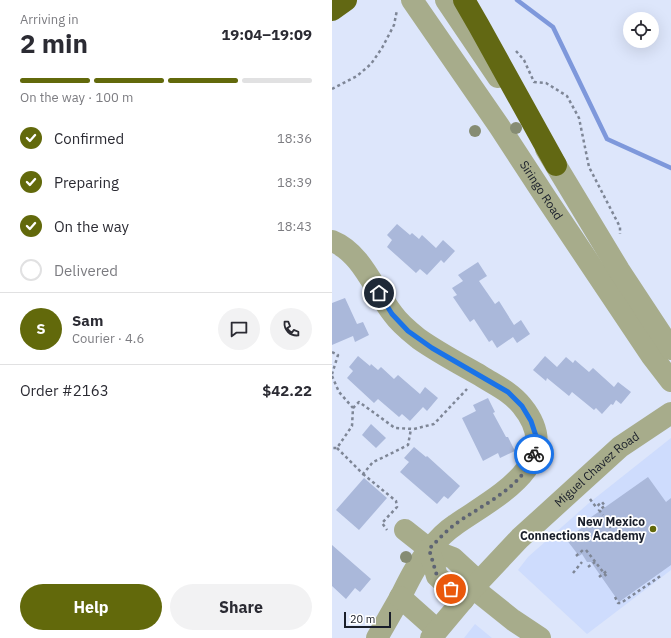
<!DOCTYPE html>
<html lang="en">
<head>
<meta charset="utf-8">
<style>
  body { margin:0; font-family:"IBM Plex Sans",sans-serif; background:#f2f2f3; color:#2b2b33; height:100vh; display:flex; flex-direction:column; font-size:15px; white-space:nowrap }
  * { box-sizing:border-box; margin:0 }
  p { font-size:13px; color:#7c7c81 }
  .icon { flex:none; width:22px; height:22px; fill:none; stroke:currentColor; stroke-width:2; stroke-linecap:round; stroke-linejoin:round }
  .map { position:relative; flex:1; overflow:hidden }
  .drawer { display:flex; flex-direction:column; background:#fff; width:332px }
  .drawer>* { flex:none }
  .tools { position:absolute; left:291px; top:12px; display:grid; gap:8px }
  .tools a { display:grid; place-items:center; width:36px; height:36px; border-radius:50%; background:#fff; box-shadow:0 4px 16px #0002; font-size:20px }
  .scale { position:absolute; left:12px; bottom:10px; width:47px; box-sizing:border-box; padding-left:4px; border:2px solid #191e2a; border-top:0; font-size:11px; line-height:14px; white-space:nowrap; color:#191e2a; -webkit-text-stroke:3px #fff; paint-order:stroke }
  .pin { position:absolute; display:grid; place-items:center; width:34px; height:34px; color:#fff; margin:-17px; border:2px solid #fff; border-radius:50%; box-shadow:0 1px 4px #0007 }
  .courier { position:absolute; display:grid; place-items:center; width:40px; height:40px; margin:-20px; border:3px solid #1a73e8; border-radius:50%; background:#fff; color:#222; box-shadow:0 1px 5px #0007 }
  .overview em { font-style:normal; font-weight:700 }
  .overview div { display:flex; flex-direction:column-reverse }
  .overview { display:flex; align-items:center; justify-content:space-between; height:68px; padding:0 20px }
  h1 { font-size:26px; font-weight:700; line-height:30px }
  .bar { display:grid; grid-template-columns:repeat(4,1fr); gap:6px 4px; align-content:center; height:48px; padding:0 20px }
  .bar i { height:5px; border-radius:3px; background:#e1e1e2 }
  .bar .on { background:#62690b }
  .bar p { grid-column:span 4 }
  .line { display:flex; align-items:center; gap:10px; padding:0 20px; border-top:1px solid #e1e1e2 }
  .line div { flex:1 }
  .round { display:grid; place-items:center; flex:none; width:42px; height:42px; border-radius:21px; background:#f2f2f3 }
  ol { padding:0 20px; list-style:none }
  li { display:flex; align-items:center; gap:12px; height:44px }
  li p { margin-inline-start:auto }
  li .icon { padding:4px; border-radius:50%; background:#62690b; color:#fff; stroke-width:4 }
  li:last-child { color:#7c7c81 }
  li i { width:22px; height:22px; border:2px solid #e1e1e2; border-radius:50% }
  .cta { display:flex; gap:8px; margin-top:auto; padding:8px 20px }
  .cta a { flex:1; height:46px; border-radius:24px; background:#62690b; color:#fff; font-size:16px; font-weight:700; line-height:46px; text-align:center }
  .cta a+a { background:#f2f2f3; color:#2b2b33 }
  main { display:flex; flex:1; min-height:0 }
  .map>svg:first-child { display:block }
  .built { fill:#cedcfd }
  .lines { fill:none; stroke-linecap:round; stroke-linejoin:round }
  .stream { stroke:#7e98db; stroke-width:4.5 }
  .building { fill:#aab8da }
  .path { stroke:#7e8696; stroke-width:2.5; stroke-dasharray:3 3; stroke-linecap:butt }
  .minor { stroke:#a7ac8b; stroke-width:22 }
  .highway { stroke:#626813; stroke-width:22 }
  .tree { fill:#868c73 }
  .done { stroke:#5e6473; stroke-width:4; stroke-dasharray:0 7.2 }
  .route { stroke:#1a73e8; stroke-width:5 }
  .poi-dot { fill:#62690b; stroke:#fff; stroke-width:1.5 }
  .labels { text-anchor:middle; stroke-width:3.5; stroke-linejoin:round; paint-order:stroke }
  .street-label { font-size:12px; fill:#191e2a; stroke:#fff }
  .poi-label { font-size:12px; font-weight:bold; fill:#191e2a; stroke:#fff; text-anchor:end }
</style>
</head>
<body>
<main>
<section class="drawer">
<div class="overview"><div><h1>2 min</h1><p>Arriving in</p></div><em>19:04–19:09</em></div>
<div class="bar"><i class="on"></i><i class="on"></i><i class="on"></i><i></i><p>On the way · 100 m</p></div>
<ol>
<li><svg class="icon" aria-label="check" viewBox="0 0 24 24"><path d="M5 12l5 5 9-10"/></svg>Confirmed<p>18:36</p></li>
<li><svg class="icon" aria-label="check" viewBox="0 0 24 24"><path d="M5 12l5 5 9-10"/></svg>Preparing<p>18:39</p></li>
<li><svg class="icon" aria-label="check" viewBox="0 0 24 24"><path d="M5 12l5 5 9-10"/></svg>On the way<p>18:43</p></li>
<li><i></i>Delivered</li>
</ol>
<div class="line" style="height:72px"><b class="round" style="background:#62690b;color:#fff">S</b><div><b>Sam</b><p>Courier · 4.6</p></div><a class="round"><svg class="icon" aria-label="chat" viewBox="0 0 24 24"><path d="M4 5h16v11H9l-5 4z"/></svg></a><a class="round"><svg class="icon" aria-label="phone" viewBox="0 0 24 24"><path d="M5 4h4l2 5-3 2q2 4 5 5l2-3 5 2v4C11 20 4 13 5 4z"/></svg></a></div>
<div class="line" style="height:52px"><div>Order #2163</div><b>$42.22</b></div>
<div class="cta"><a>Help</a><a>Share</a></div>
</section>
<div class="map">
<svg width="339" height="638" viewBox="0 0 339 638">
  <rect width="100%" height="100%" fill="#dde6fb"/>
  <g class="built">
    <path d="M339 438V570L255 634 186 570 196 557 257 503Z"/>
    <path d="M143 624 160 638H132Z"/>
  </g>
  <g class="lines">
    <path class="stream" d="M185 0 221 27 275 139 339 168"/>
  </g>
  <g class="building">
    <path d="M65 224 78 235 80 233 87 239 90 235 104 248 111 240 123 251 112 263 109 260 95 275 88 269 84 273 55 247 60 240 55 235Z"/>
    <path d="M146 262 155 276 147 281 163 304 167 301 182 325 189 320 198 334 185 343 181 337 165 348 160 340 157 342 142 319 138 322 121 297 125 295 120 288 131 281 126 275Z"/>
    <path d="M13 298 25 324 31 322 37 335 23 342 21 336 0 345V303Z"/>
    <path d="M26 356 38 366 39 364 46 370 49 367 62 379 66 375 88 394 93 387 106 398 95 411 91 407 78 421 70 414 67 417 46 399 42 403 15 378 21 371 17 367Z"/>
    <path d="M213 356 225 367 234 357 241 363 243 360 257 372 261 368 282 387 286 382 299 392 289 404 284 400 281 405 279 404 270 414 264 408 262 410 240 392 237 396 215 378 214 381 201 370Z"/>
    <path d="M156 398 163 412 161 413 174 437H176L183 451 168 458 166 453 151 461 130 418 144 411 141 405Z"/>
    <path d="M39 424 54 438 44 448 30 435Z"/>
    <path d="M82 447 94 457 95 456 128 486 116 499 112 496 105 504 68 472 77 462 72 458Z"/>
    <path d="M316 477 334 502 339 498V565L287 602 259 562H255L250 554 247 556 234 539 261 520H255Z"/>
    <path d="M32 478 55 498 27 530 4 510Z"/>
    <path d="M0 545 39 579 28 592 23 588 14 599 0 586Z"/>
  </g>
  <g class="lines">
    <g class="path">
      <path d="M184 51 192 60 202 82 214 83 235 96 247 118 257 167 288 227V234"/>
      <path d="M0 89 25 76 39 64 50 48 62 25 65 10"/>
      <path d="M0 352 6 355 0 374"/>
      <path d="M0 376 7 392 21 408 20 426 5 448H0"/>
      <path d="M21 408 27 402 63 428 82 429 102 424 135 389"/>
      <path d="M5 448 31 474 41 462 54 456 76 445 79 429"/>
      <path d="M31 474 64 501 65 507 50 523 55 530"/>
      <path d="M258 499 264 507 270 502 273 506 267 510 271 515"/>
      <path d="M280 521 276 524 278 527 283 523"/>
      <path d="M220 534 224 538"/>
      <path d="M254 550 275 577"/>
      <path d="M244 556 251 550"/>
      <path d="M256 567 263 562"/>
      <path d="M241 573 250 562"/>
      <path d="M267 577 276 570"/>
      <path d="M283 597 286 603H289L330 575"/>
    </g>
    <g class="minor">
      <path id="s1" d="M80 0 167 126 214 198 319 355 339 381"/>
      <path d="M114 0 166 77"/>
      <path d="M214 149 287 270 339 349"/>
      <path d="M0 241C30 253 42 290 61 314 68 324 77 331 87 339 107 353 128 364 149 376 163 385 179 392 190 406 236 463 161 498 123 525 114 531 106 539 99 548 85 563 78 578 69 596 61 610 53 624 45 638"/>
      <path d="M73 530 97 549 121 558 147 582"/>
      <path d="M97 549 105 576 131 600"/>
      <path d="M141 588 181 620 208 638"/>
      <path d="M68 597 105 630"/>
      <path id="s2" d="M99 638 141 588 188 538 288 447 339 413"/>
    </g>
    <g class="highway">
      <path d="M132 0 147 26 224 165"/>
      <path d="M0 10 14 0"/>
    </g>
  </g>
  <g class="tree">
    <circle cx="184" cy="128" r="6"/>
    <circle cx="143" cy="131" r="6"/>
    <circle cx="74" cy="557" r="6"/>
  </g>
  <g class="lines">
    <path class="done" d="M119 589 105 576 97 549C105 541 113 532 122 525 145 508 179 493 195 468 198 464 200 459 202 454"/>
    <path class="route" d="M47 293 60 314 76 331 100 348 176 392 190 406 199 421 204 436 202 454"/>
  </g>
  <circle class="poi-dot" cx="321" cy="529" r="4"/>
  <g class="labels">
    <g class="street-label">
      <text dy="4" stroke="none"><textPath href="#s1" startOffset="230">Siringo Road</textPath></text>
      <text dy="4" stroke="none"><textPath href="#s2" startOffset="237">Miguel Chavez Road</textPath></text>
    </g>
    <g class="poi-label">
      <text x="313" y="526">New Mexico<tspan x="313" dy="14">Connections Academy</tspan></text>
    </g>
  </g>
</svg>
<div class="tools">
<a><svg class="icon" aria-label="locate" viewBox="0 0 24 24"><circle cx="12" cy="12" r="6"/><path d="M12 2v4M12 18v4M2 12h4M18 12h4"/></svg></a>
</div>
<div class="scale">20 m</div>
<div class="pin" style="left:119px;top:589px;background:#ea580c"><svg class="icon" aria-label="bag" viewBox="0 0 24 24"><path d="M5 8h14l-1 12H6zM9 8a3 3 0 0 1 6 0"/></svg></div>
<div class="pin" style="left:47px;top:293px;background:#1f2937"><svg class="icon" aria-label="home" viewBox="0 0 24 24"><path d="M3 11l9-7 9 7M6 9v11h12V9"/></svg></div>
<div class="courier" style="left:202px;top:454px"><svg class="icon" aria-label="bike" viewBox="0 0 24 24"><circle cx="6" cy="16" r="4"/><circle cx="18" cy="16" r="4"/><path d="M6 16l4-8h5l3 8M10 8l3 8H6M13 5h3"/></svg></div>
</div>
</main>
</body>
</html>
